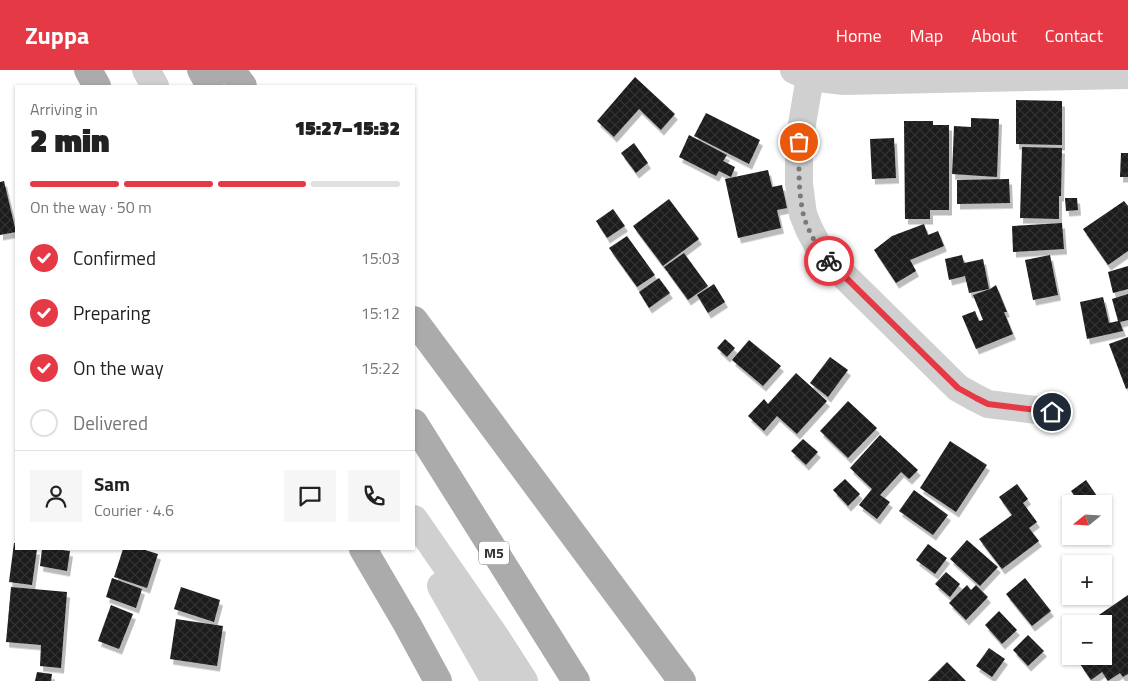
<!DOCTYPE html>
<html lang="en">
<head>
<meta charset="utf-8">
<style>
  body { margin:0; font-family:"Titillium Web",sans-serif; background:#f6f6f6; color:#222; height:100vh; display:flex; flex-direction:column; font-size:19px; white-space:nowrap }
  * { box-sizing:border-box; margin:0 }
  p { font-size:16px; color:#767676 }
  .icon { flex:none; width:28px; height:28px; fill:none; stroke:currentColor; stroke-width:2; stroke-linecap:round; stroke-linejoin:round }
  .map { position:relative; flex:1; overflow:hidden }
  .panel { position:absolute; left:15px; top:15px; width:400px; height:465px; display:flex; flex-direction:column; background:#fff; border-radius:0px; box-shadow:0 1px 4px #0004 }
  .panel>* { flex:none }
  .needle { width:32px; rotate:252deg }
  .buttons { position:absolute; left:1062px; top:425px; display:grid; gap:10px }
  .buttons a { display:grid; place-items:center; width:50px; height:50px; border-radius:0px; background:#fff; box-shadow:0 1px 4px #0004; font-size:25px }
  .pin { position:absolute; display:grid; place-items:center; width:42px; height:42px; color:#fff; margin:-21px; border:2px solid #fff; border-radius:50%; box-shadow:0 1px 5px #0007 }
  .courier { position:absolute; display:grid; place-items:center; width:50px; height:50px; margin:-25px; border:4px solid #e63946; border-radius:50%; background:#fff; color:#222; box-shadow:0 1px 6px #0007 }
  .headline em { font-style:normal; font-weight:800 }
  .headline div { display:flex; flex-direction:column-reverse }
  .headline { display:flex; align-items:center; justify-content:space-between; height:85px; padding:0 15px }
  h1 { font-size:32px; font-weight:800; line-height:38px }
  .bar { display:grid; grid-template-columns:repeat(4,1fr); gap:8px 5px; align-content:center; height:60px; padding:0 15px }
  .bar i { height:6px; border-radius:4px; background:#e0e0e0 }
  .bar .selected { background:#e63946 }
  .bar p { grid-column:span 4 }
  .line { display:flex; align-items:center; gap:12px; padding:0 15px; border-top:1px solid #e0e0e0 }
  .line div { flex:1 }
  .round { display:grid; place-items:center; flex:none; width:52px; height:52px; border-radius:0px; background:#f6f6f6 }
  ol { padding:0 15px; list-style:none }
  li { display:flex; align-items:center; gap:15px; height:55px }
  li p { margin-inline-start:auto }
  li .icon { padding:5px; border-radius:50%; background:#e63946; color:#fff; stroke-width:4 }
  li:last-child { color:#767676 }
  li i { width:28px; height:28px; border:2px solid #e0e0e0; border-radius:50% }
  header { display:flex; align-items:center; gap:30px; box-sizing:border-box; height:70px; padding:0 25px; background:#e63946; color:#fff }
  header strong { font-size:24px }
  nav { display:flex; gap:28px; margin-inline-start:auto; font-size:18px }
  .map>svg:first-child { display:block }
  .building { fill:url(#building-cross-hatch); filter:url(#shadow) }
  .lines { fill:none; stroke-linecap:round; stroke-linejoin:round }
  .minor { stroke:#d0d0d0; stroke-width:28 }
  .major { stroke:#ababab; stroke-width:28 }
  .done { stroke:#7a7a7a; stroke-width:5; stroke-dasharray:0 9 }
  .route { stroke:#e63946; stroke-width:6 }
  .labels { text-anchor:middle; stroke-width:5; stroke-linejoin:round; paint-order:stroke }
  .shield { fill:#fff; stroke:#707070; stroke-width:1 }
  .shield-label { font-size:14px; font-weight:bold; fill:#333 }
</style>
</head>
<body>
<header>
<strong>Zuppa</strong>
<nav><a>Home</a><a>Map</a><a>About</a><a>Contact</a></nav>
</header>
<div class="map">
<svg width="1128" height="611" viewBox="0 0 1128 611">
  <defs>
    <pattern id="building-cross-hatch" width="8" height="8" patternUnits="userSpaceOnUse" patternTransform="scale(1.25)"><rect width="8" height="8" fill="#1a1a1a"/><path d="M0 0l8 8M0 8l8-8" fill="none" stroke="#333"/></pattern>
    <filter id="shadow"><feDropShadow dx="3" dy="5.5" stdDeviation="0" flood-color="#0004"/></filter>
  </defs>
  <rect width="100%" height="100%" fill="#fff"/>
  <g class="building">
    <path d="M635 7 675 44 661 60 639 39 614 67 597 51Z"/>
    <path d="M1016 30 1062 31V75L1016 74Z"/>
    <path d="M706 43 760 70 749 94 694 66Z"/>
    <path d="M971 48 999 49 997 107 952 104 954 56 971 57Z"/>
    <path d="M904 51H933V55H949V140H930V149H905Z"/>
    <path d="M689 65 727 85 723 91 735 97 731 107 719 101 716 106 679 87Z"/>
    <path d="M894 68 896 108 872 109 870 69Z"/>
    <path d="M634 73 648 93 636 103 621 83Z"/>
    <path d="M1022 77 1062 78 1061 126H1059V149L1020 148Z"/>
    <path d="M1121 83H1128V107H1120Z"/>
    <path d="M768 100 772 117 782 115 787 138 777 140 781 158 738 168 725 109Z"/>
    <path d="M1009 109 1010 133 957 134V110Z"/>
    <path d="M4 111 16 162 0 165V112Z"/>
    <path d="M1065 128H1077L1078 140 1066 141Z"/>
    <path d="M669 129 699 169 663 196 633 156Z"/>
    <path d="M1124 131 1128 136V181L1108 195 1083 159Z"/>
    <path d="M613 139 625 156 607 168 596 151Z"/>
    <path d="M1062 153 1064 179 1013 182 1012 156Z"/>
    <path d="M924 154 928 165 938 161 944 176 910 190 916 201 896 213 874 180 892 166Z"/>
    <path d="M627 166 655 205 637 217 609 178Z"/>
    <path d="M684 183 708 216 688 230 664 197Z"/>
    <path d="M962 185 964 193 983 189 989 219 969 223 965 206 949 210 945 189Z"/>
    <path d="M1050 185 1058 225 1033 230 1025 190Z"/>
    <path d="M1128 196V219L1113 223 1108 202Z"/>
    <path d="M659 208 670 223 649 238 639 222Z"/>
    <path d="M714 214 725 232 708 243 697 225Z"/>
    <path d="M996 215 1007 242H1004L1013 264 976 279 962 246 975 241 979 251 983 250 973 225 990 219Z"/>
    <path d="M1128 224V250L1120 252 1123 261 1087 269 1080 232 1103 227 1109 253 1118 251 1112 229Z"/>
    <path d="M1128 267V318L1126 319 1109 274Z"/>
    <path d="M725 269 735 278 727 287 717 278Z"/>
    <path d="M749 270 781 296 763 316 732 290Z"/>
    <path d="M830 287 848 300 828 327 810 313Z"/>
    <path d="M796 303 827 331 797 364 777 346 764 361 748 346 764 329 768 334Z"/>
    <path d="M848 331 877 358 848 388 820 361Z"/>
    <path d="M880 365 918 400 909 409 901 402 880 425 890 432 877 449 859 435 872 419 850 398Z"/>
    <path d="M803 369 818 382 806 395 791 381Z"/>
    <path d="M950 371 987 395 956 442 920 418Z"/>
    <path d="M845 409 860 424 848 436 833 420Z"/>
    <path d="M1086 410 1097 426 1087 434H1080L1071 421Z"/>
    <path d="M1017 414 1028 429 1023 433 1037 452 1029 458 1039 471 1002 499 979 469 1012 445 999 427Z"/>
    <path d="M914 420 948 445 933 465 899 441Z"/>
    <path d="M967 470 998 497 980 516 950 489Z"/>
    <path d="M14 473H16V479H37L32 515 9 512Z"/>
    <path d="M928 474 947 488 935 504 916 490Z"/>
    <path d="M42 479H54L70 481 67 501 40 496Z"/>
    <path d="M123 479H142L158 484 147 518 114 507Z"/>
    <path d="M946 502 960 514 950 527 935 514Z"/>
    <path d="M112 508 142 519 136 538 106 527Z"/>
    <path d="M1025 508 1051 541 1032 556 1006 524Z"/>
    <path d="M967 515 971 520 976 515 988 527 966 550 949 533Z"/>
    <path d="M11 517 67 522 61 598 40 596 41 575 6 572Z"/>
    <path d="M181 517 220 530 214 552 174 539Z"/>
    <path d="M1128 525V604L1123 607 1120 603 1108 611 1102 602 1091 610 1080 594 1087 591 1084 586H1104V554H1095L1096 547Z"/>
    <path d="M111 535 133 544 119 579 98 571Z"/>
    <path d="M999 541 1017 560 1002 574 985 555Z"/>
    <path d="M176 549 223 556 217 596 170 589Z"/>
    <path d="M1028 565 1044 581 1028 596 1013 580Z"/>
    <path d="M989 578 1005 589 992 607 976 596Z"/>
    <path d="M947 592 966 611H928Z"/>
    <path d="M37 602 52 604 51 611H35Z"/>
  </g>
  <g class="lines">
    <g class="minor">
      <path d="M146 0 155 16"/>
      <path d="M794 0 810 7 844 11 1128 5"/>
      <path d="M810 7 799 72V114L803 144 809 159 823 185 958 318 976 328 988 334 1052 342"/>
      <path d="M414 449 497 569 524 611"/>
      <path d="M441 516 495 611"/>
    </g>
    <g class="major">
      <path d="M88 0 97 16"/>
      <path d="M201 0 210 16"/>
      <path d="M231 0 243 16"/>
      <path d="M414 250 682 611"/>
      <path d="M414 353 576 611"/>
      <path d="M363 479 407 554 438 611"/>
    </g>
  </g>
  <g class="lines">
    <path class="done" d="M799 72C799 95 798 119 803 143 805 153 810 162 815 172 819 179 823 185 829 191"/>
    <path class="route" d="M829 191 958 318 976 328 988 334 1052 342"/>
  </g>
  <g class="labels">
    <rect class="shield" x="479" y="471.5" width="30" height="23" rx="4"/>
    <g class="shield-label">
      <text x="494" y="488">M5</text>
    </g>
  </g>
</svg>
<div class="buttons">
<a><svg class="needle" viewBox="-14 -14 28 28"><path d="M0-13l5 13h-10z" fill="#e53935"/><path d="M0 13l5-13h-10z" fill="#767676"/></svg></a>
<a>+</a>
<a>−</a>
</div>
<div class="pin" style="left:799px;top:72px;background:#ea580c"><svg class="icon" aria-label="bag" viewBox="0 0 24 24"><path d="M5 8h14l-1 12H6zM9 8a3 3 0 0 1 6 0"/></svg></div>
<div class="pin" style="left:1052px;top:342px;background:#1f2937"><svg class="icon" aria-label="home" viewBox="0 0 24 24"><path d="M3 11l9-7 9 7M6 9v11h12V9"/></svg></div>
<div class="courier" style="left:829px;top:191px"><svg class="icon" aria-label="bike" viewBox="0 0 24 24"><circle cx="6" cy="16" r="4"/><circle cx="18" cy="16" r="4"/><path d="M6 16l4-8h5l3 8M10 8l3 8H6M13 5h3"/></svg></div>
<section class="panel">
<div class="headline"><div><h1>2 min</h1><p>Arriving in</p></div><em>15:27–15:32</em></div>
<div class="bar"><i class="selected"></i><i class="selected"></i><i class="selected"></i><i></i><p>On the way · 50 m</p></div>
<ol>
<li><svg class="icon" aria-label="check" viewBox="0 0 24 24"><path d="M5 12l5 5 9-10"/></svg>Confirmed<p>15:03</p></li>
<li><svg class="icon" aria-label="check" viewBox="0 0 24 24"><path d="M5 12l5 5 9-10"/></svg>Preparing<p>15:12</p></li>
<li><svg class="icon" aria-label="check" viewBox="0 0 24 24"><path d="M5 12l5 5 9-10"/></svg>On the way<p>15:22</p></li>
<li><i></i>Delivered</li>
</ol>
<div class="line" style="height:90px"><a class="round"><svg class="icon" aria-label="person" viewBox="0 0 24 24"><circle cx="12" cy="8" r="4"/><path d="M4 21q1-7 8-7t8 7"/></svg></a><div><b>Sam</b><p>Courier · 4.6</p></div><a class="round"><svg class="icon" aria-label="chat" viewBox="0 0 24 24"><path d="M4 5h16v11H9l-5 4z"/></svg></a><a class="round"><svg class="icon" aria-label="phone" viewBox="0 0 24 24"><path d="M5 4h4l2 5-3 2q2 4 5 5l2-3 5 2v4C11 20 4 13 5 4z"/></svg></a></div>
</section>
</div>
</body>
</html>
